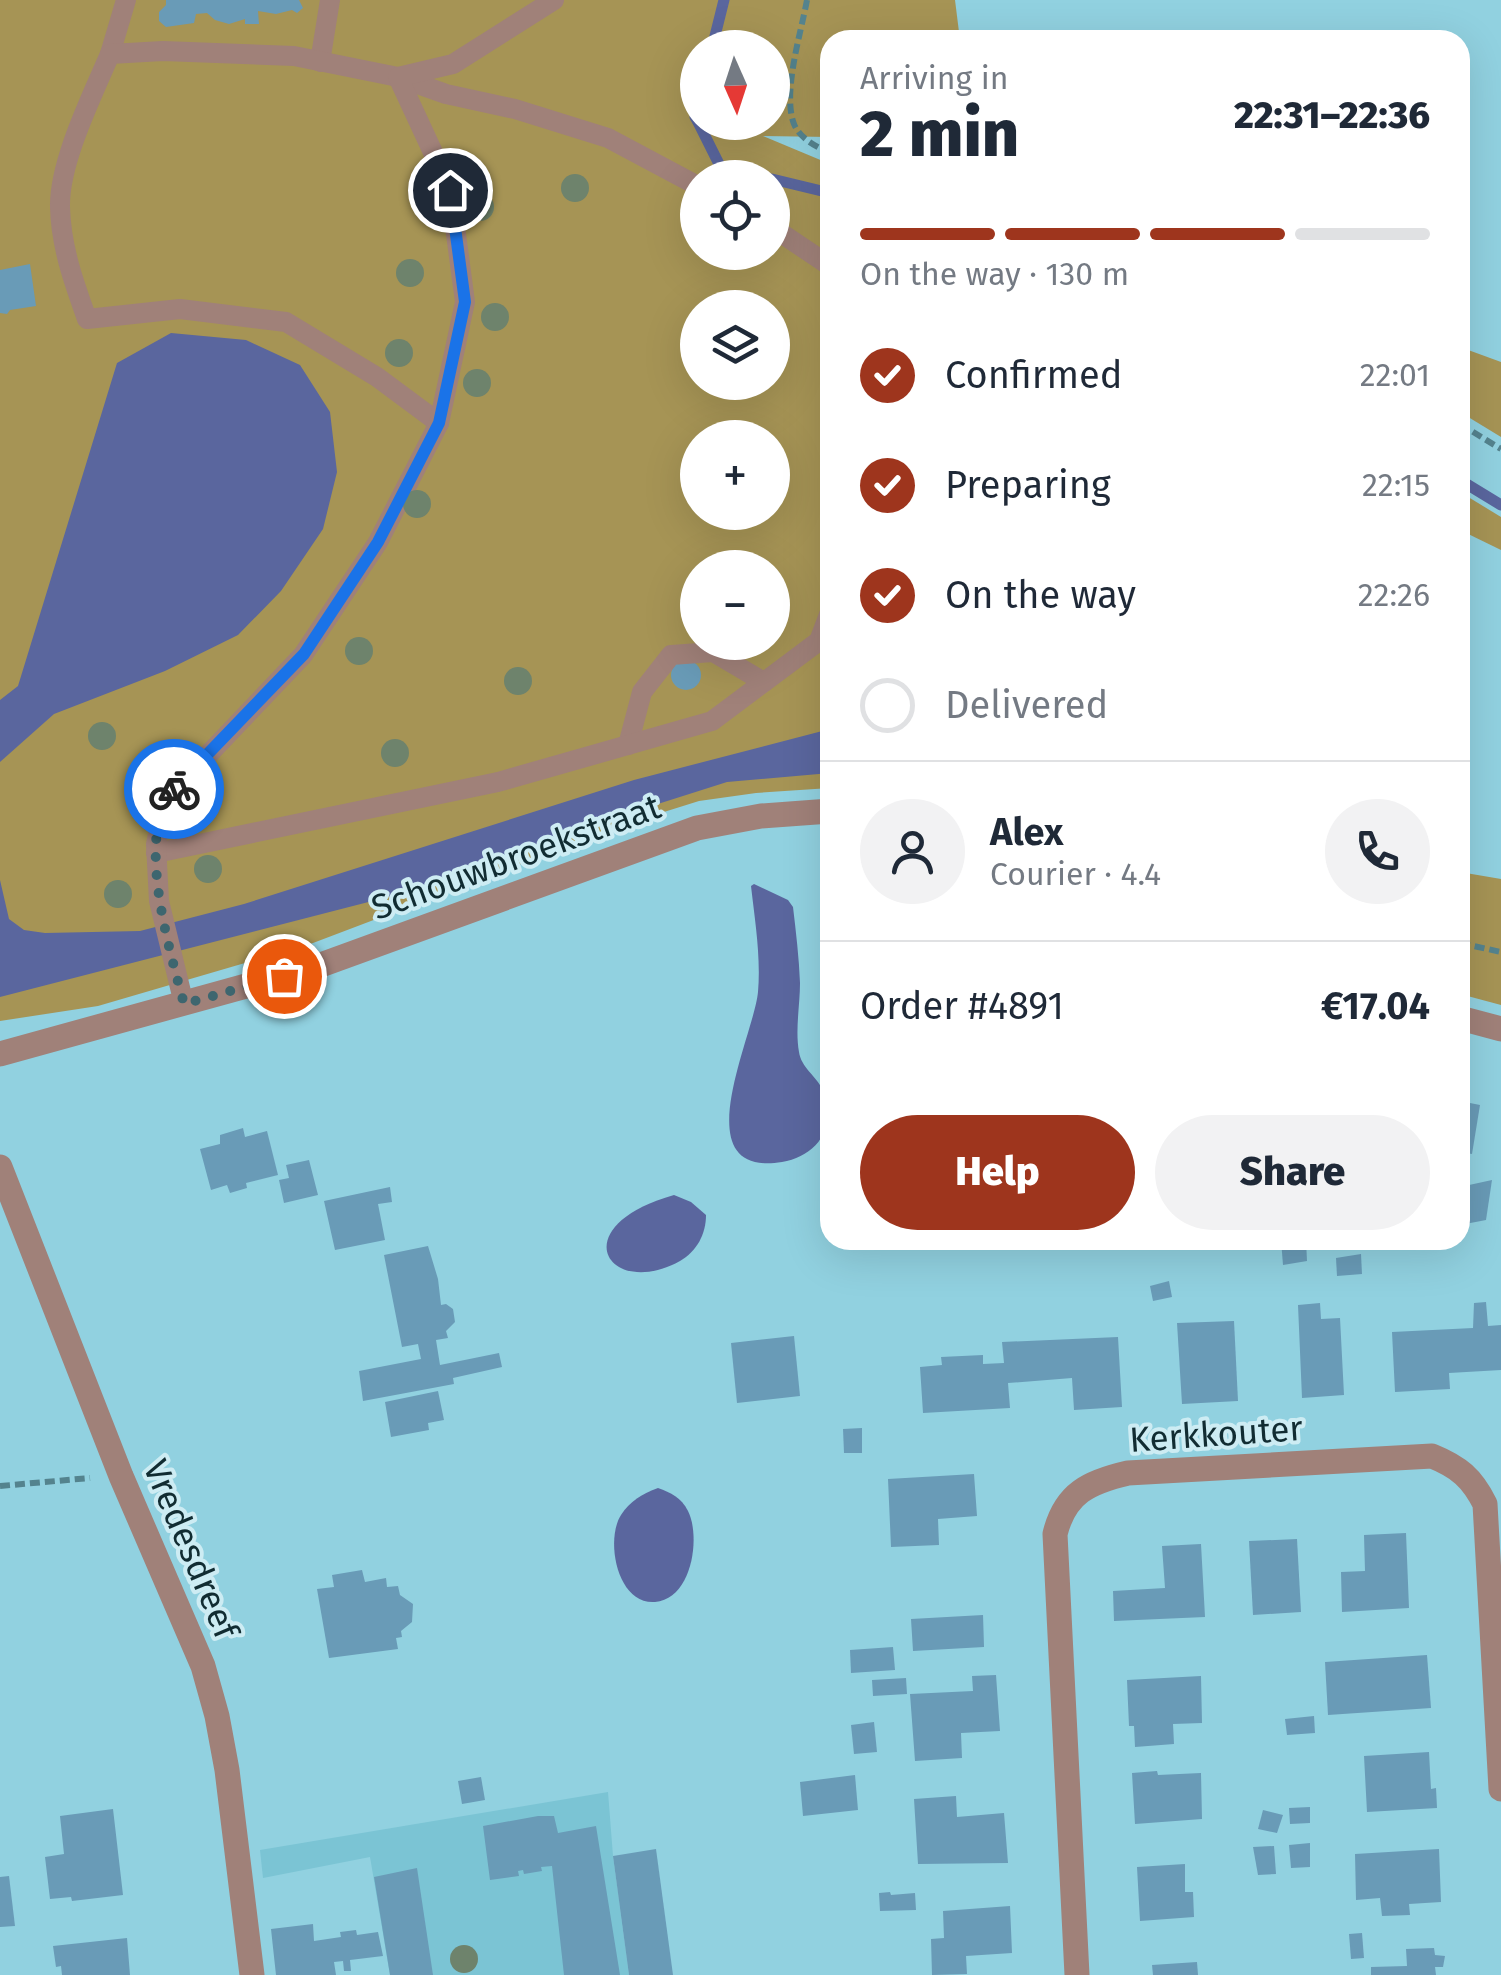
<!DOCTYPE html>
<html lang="en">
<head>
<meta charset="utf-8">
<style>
  body { margin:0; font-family:"Fira Sans",sans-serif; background:#f2f2f3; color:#1f2937; height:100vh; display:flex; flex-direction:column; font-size:38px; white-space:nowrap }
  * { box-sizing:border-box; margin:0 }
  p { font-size:32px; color:#747a83 }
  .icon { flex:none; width:55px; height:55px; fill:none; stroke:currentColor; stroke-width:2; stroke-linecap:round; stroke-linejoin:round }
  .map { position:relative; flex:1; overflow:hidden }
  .side { position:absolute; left:820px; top:30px; width:650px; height:1220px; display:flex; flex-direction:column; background:#fff; border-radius:30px; box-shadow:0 10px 40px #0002 }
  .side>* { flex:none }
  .needle { width:65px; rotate:177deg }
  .tools { position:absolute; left:680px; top:30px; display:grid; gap:20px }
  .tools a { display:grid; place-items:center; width:110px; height:110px; border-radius:50%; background:#fff; box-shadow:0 10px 40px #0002; font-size:50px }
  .pin { position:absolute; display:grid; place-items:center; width:85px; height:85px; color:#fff; margin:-42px; border:5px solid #fff; border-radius:50%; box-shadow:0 2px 10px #0007 }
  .courier { position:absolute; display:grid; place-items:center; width:100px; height:100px; margin:-50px; border:8px solid #1a73e8; border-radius:50%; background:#fff; color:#222; box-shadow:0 2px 12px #0007 }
  .head em { font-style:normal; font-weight:800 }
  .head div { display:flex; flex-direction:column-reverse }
  .head { display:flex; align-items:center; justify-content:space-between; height:170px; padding:0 40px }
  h1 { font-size:65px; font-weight:800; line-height:75px }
  .bar { display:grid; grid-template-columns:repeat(4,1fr); gap:15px 10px; align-content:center; height:120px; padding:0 40px }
  .bar i { height:12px; border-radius:8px; background:#e0e1e3 }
  .bar .selected { background:#9e351d }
  .bar p { grid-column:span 4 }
  .line { display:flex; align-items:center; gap:25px; padding:0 40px; border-top:2px solid #e0e1e3 }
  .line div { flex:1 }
  .round { display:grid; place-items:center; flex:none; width:105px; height:105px; border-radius:52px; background:#f2f2f3 }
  ol { padding:0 40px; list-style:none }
  li { display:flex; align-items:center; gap:30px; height:110px }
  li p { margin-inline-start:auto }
  li .icon { padding:10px; border-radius:50%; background:#9e351d; color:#fff; stroke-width:4 }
  li:last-child { color:#747a83 }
  li i { width:55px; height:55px; border:5px solid #e0e1e3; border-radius:50% }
  .button { display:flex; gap:20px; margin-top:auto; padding:20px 40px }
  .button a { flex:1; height:115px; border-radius:60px; background:#9e351d; color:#fff; font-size:40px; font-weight:800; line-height:115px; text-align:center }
  .button a+a { background:#f2f2f3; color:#1f2937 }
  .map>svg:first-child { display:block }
  .built { fill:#7bc4d4 }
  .green { fill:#a69455; fill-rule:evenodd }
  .water { fill:#5a669e }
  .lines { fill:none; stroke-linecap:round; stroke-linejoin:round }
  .stream { stroke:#5a669e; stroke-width:11 }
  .building { fill:#699bb7 }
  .path { stroke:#54838e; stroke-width:6; stroke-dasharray:10 5; stroke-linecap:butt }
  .service { stroke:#a08179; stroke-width:20 }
  .minor { stroke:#a08179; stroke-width:25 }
  .tree { fill:#6e836c }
  .done { stroke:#3e666f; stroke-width:10; stroke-dasharray:0 18 }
  .route { stroke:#1a73e8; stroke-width:12 }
  .labels { text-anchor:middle; stroke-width:8; stroke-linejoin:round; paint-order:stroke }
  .street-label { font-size:35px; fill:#112c32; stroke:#cdecf3 }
</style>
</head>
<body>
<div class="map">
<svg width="1501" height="1975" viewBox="0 0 1501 1975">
  <rect width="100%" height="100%" fill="#91d1e0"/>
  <path class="built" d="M608 1792 613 1856 629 1975H390L370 1857 263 1878 260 1850Z"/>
  <g class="green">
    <path d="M0 0H955L960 40H830V137L763 136 830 164V788L756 793 699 801 632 822 313 943 98 1006 0 1021ZM698 48H772V122H698ZM698 178H772V252H698ZM698 308H772V382H698ZM698 438H772V512H698ZM698 568H772V642H698Z"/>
    <path d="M1460 347 1501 362V437L1460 412Z"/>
    <path d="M1460 492 1501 517V550L1460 530Z"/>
    <path d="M1460 872 1501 879V1005L1460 994Z"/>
  </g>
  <g class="water">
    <path d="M171 333 246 340 300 365 330 412 337 472 323 529 281 591 238 635 165 671 54 714 0 762V700L18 686 117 363Z"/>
    <path d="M830 729V773L727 782 576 830 415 890 0 997V880L9 919 24 930 45 933 140 931 244 904 634 780Z"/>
    <path d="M754 884 788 900 793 907C796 932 799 958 800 983 800 1005 795 1030 799 1052 801 1067 816 1076 823 1090 839 1126 817 1156 782 1162 682 1178 754 1036 758 992 761 957 755 921 751 886Z"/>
    <path d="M674 1195 691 1202 706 1215C706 1234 697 1251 680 1261 609 1300 561 1227 674 1195Z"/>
    <path d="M658 1488C671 1493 681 1497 688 1511 701 1537 692 1599 655 1602 617 1605 605 1540 621 1515 630 1501 642 1494 658 1488Z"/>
  </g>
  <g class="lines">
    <g class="stream">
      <path d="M712 48 724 0"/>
      <path d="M698 106 695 117 698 122"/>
      <path d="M698 122 720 166 767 178"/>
      <path d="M772 179 830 193"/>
      <path d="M1460 480 1501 505"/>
    </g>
  </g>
  <g class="building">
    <path d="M166 0H299L303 8 297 13 292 10 276 14 258 11 259 24H245V19L229 24 215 20 207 13 196 14 194 23 166 27 159 21V12L166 5Z"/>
    <path d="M30 264 36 306 10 310 7 314 0 313V270Z"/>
    <circle cx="686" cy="675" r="15"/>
    <path d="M1460 1101 1480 1105 1472 1154 1460 1152Z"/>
    <path d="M243 1128 245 1137 267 1131 278 1175 246 1183 247 1188 230 1193 227 1185 211 1190 200 1149 220 1144V1135Z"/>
    <path d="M309 1160 318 1195 284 1203 279 1180 289 1178 286 1165Z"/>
    <path d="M1492 1180 1486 1220 1460 1225V1187Z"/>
    <path d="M390 1187 392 1202 378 1204 385 1240 335 1250 324 1201Z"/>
    <path d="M1281 1240H1306L1307 1261 1283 1265Z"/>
    <path d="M428 1246 438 1279 441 1305 446 1304 453 1309 455 1322 446 1331 448 1338 436 1340 440 1365 499 1353 502 1367 453 1378 454 1384 363 1401 359 1371 421 1359 418 1344 402 1347 384 1255Z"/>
    <path d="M1361 1254 1362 1274 1337 1276 1336 1258Z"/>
    <path d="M1169 1281 1172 1297 1153 1301 1150 1286Z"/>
    <path d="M1486 1302 1488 1326 1501 1325V1370L1449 1373 1450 1389 1395 1392 1392 1332 1473 1328 1474 1303Z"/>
    <path d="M1320 1303 1321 1319 1340 1318 1344 1395 1302 1398 1298 1305Z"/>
    <path d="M1234 1321 1238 1401 1182 1404 1177 1323Z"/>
    <path d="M794 1336 800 1396 737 1403 731 1343Z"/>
    <path d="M1118 1337 1122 1407 1074 1410 1072 1378 1008 1383 1010 1408 923 1413 920 1367 942 1365 941 1357 983 1355V1364L1004 1363 1002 1342Z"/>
    <path d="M438 1391 444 1420 428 1423 429 1430 391 1437 385 1402Z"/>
    <path d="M862 1428V1453H844L843 1429Z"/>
    <path d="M974 1474 977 1516 938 1519 939 1545 891 1547 888 1479Z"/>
    <path d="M1406 1533 1409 1608 1342 1612 1341 1572 1365 1571 1364 1535Z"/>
    <path d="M1297 1539 1301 1612 1253 1615 1249 1541Z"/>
    <path d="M1201 1544 1205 1617 1114 1621 1113 1591 1165 1588 1162 1546Z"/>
    <path d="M362 1570 365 1582 386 1578 387 1587 398 1586 400 1595 413 1604 412 1622 401 1631 402 1637 396 1638 398 1649 329 1658 317 1589 334 1587 332 1575Z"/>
    <path d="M983 1615 984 1647 913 1651 911 1619Z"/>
    <path d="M893 1647 895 1670 851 1673 850 1650Z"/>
    <path d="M1427 1655 1431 1708 1328 1715 1325 1662Z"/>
    <path d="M996 1675 1000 1731 961 1733 962 1758 915 1761 910 1694 973 1691 972 1676Z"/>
    <path d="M1201 1676 1202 1723 1173 1724 1174 1744 1135 1747 1134 1726H1129L1127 1680Z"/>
    <path d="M906 1678 907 1694 873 1696 872 1680Z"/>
    <path d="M1314 1716 1315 1733 1287 1735 1285 1719Z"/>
    <path d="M874 1722 877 1752 854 1754 851 1725Z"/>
    <path d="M1429 1752 1431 1789 1436 1788 1437 1808 1367 1812 1364 1756Z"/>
    <path d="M1157 1771 1158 1775 1201 1773 1202 1819 1135 1824 1132 1773Z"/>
    <path d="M855 1775 858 1810 803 1816 800 1782Z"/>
    <path d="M481 1777 485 1800 462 1804 458 1781Z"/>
    <path d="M956 1796 957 1817 1004 1813 1008 1863 918 1864 914 1799Z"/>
    <path d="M1310 1807V1823L1290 1824 1289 1808Z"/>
    <path d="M113 1809 123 1895 72 1901 71 1897 50 1899 45 1857 64 1854 60 1816Z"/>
    <path d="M1263 1810 1283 1815 1277 1833 1258 1829Z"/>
    <path d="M538 1816H554L558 1833 596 1826 620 1975H564L552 1866 541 1867 542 1871 524 1874 523 1870 518 1871 519 1876 490 1880 483 1826Z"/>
    <path d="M1310 1843V1867L1291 1868 1289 1845Z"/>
    <path d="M1274 1846 1276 1874 1258 1875 1253 1847Z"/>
    <path d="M656 1849 673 1975H629L613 1856Z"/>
    <path d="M1439 1849 1441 1902 1409 1904 1410 1915 1382 1916 1380 1898 1356 1900 1355 1854Z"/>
    <path d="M1185 1864V1892H1193L1194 1917 1140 1921 1137 1867Z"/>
    <path d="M417 1868 433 1975H390L374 1877Z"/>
    <path d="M9 1876 15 1926 0 1927V1877Z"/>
    <path d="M890 1892 891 1895 915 1893 916 1910 880 1911 879 1893Z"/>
    <path d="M1010 1906 1012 1953 966 1956 967 1974 932 1975 931 1939 944 1938 943 1911Z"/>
    <path d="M313 1924 314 1941 341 1937 340 1932 356 1930 357 1935 378 1932 383 1956 350 1960 351 1971H344L343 1961 334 1962 336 1975H276L271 1929Z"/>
    <path d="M1362 1933 1364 1958 1351 1959 1349 1934Z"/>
    <path d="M127 1938 130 1975H62L61 1966 56 1967 53 1946Z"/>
    <path d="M1434 1948 1435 1955 1445 1956 1443 1967H1435L1436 1975H1371V1967L1407 1966 1406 1949Z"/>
    <path d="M1197 1962 1198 1975H1153L1152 1965Z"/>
  </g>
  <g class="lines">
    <g class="path">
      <path d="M807 0C801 33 782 93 794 124 800 139 817 147 830 153"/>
      <path d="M1460 424 1501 449"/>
      <path d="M1460 943 1501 952"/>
      <path d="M0 1486 90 1478"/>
    </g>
    <g class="service">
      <path d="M110 54 126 0"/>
      <path d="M320 62 330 0"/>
      <path d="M772 227 830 266"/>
      <path d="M439 423 377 377 286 322 180 309 87 319C74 283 61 247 60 207 59 162 92 96 110 54L163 51 294 56 398 77 446 94 515 109 608 138 698 186"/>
      <path d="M628 745 642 692 671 655 713 652 764 682"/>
      <path d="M156 853 498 782 712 721 819 641 830 612"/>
      <path d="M184 1004 159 901 156 844 165 800 303 655 378 542 439 423 465 302 450 189 398 77 453 64 554 0"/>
    </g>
    <g class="minor">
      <path d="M1460 1018 1501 1029"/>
      <path d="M0 1054 318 966 697 828 761 816 830 811"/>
      <path d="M0 1167 121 1476 203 1666 217 1716 227 1770 252 1975"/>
      <path d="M1077 1975 1055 1534C1065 1493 1089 1482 1128 1473L1432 1456C1459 1467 1472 1478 1485 1504L1501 1789"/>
    </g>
  </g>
  <g class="tree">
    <circle cx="575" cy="188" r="14"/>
    <circle cx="480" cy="207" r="14"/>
    <circle cx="410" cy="273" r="14"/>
    <circle cx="495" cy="317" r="14"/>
    <circle cx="399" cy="353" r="14"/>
    <circle cx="477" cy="383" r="14"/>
    <circle cx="417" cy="504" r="14"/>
    <circle cx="359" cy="651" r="14"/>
    <circle cx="518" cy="681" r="14"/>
    <circle cx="102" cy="736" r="14"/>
    <circle cx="395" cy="753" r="14"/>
    <circle cx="208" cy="869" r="14"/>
    <circle cx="118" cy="894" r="14"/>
    <circle cx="464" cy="1959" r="14"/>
  </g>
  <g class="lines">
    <path class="done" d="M174 789C134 834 170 951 184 1004L284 976"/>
    <path class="route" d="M174 789 304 654 378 542 439 423 465 302 450 190"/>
  </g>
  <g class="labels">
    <g class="street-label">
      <text transform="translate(516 857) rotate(-20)" y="12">Schouwbroekstraat</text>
      <text transform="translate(1216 1434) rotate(-4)" y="12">Kerkkouter</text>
      <text transform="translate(191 1549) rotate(67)" y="12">Vredesdreef</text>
    </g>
  </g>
</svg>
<div class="tools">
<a><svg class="needle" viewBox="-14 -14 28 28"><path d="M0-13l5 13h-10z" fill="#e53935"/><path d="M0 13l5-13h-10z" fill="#747a83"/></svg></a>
<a><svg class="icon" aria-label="locate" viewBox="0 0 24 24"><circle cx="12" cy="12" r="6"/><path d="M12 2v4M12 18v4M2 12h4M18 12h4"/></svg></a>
<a><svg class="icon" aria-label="layers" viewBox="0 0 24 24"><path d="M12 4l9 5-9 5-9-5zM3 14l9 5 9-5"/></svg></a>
<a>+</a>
<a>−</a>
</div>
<div class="pin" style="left:284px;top:976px;background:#ea580c"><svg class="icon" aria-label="bag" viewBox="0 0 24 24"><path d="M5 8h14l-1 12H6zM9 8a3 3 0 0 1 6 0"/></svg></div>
<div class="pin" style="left:450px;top:190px;background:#1f2937"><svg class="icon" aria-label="home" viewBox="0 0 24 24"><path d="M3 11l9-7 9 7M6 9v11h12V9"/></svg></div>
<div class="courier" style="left:174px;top:789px"><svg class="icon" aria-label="bike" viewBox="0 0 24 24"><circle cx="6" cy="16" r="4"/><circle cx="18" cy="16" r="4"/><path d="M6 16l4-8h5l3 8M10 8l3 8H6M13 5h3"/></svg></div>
<section class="side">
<div class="head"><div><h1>2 min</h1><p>Arriving in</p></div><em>22:31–22:36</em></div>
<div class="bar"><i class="selected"></i><i class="selected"></i><i class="selected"></i><i></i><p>On the way · 130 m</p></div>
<ol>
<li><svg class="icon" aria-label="check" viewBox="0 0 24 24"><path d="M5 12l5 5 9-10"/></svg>Confirmed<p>22:01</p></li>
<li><svg class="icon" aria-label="check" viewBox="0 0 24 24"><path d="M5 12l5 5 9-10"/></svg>Preparing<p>22:15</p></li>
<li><svg class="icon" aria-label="check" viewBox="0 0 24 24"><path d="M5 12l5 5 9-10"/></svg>On the way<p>22:26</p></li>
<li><i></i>Delivered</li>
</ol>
<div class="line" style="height:180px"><a class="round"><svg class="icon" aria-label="person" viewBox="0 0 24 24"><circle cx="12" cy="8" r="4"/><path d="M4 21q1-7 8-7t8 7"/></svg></a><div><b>Alex</b><p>Courier · 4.4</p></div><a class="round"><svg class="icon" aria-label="phone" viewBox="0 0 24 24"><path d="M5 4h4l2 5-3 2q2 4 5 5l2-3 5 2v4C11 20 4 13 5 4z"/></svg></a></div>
<div class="line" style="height:130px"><div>Order #4891</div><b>€17.04</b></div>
<div class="button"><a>Help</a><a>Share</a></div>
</section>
</div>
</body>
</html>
